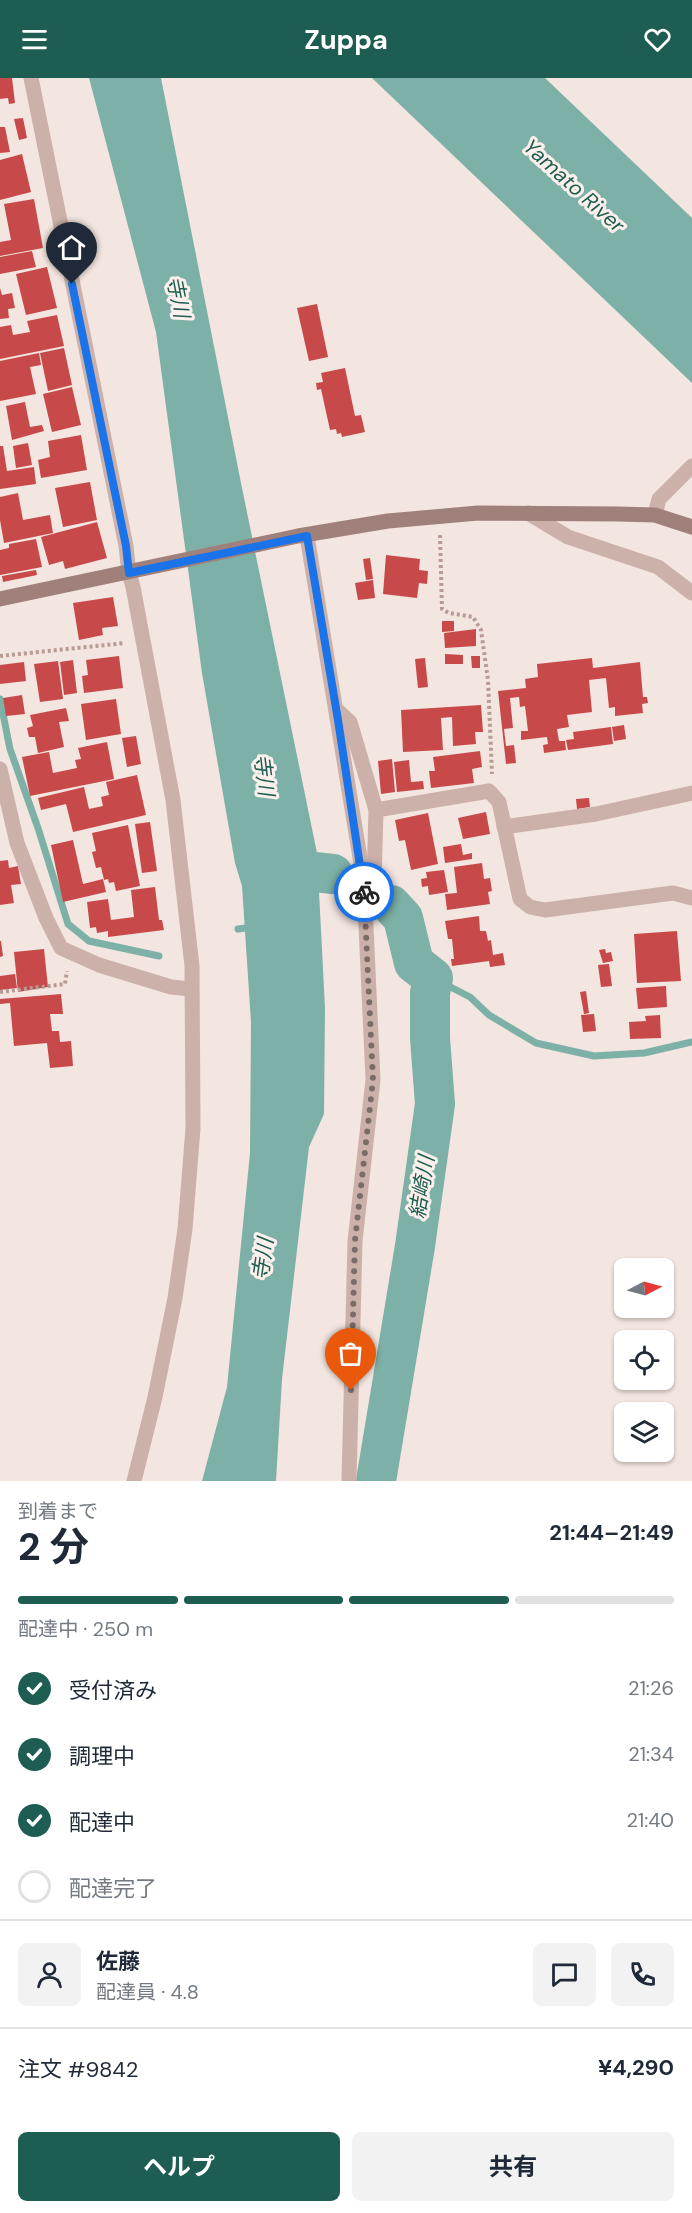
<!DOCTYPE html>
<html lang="ja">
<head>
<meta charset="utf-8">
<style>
  body { margin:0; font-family:"DM Sans","Noto Sans JP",sans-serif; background:#f2f2f3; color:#1f2937; height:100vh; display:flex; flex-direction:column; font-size:22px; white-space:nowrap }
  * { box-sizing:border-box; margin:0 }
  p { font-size:20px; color:#747a83 }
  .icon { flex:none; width:33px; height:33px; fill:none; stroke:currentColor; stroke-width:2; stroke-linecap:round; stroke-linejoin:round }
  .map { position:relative; height:1403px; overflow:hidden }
  .sheet { display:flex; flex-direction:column; background:#fff; flex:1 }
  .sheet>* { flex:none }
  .needle { width:39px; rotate:84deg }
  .buttons { position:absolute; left:614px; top:1180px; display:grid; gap:12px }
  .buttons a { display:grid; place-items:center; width:60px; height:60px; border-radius:9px; background:#fff; box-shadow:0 2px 4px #0004; font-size:30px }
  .pin { position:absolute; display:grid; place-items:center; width:51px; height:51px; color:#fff; margin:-62px -26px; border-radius:50% 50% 50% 0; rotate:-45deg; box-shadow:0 0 6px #0007 }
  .pin .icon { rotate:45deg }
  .courier { position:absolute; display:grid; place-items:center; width:60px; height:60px; margin:-30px; border:4px solid #1a73e8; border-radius:50%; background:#fff; color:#222; box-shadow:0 2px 8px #0007 }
  .overview em { font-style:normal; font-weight:700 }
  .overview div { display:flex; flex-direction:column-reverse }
  .overview { display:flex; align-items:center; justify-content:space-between; height:102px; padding:0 18px }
  h1 { font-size:39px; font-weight:700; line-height:45px }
  .bar { display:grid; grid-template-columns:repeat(4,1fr); gap:9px 6px; align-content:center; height:72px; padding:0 18px }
  .bar i { height:8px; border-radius:4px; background:#e0e1e3 }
  .bar .on { background:#1e5d51 }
  .bar p { grid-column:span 4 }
  .line { display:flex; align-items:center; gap:15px; padding:0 18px; border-top:2px solid #e0e1e3 }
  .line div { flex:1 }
  .round { display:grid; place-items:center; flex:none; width:63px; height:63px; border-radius:9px; background:#f2f2f3 }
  ol { padding:0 18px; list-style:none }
  li { display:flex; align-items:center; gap:18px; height:66px }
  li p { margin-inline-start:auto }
  li .icon { padding:6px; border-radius:50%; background:#1e5d51; color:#fff; stroke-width:4 }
  li:last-child { color:#747a83 }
  li i { width:33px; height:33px; border:3px solid #e0e1e3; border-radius:50% }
  .action { display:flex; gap:12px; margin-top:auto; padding:12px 18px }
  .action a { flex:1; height:69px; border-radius:9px; background:#1e5d51; color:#fff; font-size:24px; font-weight:700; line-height:69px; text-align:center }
  .action a+a { background:#f2f2f3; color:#1f2937 }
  header { display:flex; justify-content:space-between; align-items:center; height:78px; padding:0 18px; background:#1e5d51; color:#fff; font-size:27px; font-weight:700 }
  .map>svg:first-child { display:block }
  .water { fill:#7db1a7 }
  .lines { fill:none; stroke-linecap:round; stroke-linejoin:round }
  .stream { stroke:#7db1a7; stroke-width:7 }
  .river { stroke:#7db1a7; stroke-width:40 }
  .building { fill:#c84949 }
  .path { stroke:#b89b94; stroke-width:4; stroke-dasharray:3 3; stroke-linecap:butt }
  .street { stroke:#ccb1aa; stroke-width:15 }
  .secondary { stroke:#a0807b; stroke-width:15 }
  .done { stroke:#7b6c69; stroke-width:6; stroke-dasharray:0 10.8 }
  .route { stroke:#1a73e8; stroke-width:8 }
  .labels { text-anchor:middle; stroke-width:6; stroke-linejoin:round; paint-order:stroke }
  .water-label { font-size:21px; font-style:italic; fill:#1e5d51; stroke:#fbf0ec }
</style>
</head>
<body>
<header><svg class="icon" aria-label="menu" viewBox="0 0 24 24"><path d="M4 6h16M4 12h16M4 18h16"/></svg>Zuppa<svg class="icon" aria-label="heart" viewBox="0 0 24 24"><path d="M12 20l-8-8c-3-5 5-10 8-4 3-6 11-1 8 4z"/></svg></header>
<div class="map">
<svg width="692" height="1403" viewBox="0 0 692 1403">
  <rect width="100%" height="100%" fill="#f3e5df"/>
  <g class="water">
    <path d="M89 0H161L242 410 317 775 325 930 324 1036 309 1069 282 1301 276 1403H202L227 1309 250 1075 251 944 242 808 235 785 202 595 156 254Z"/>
    <path d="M372 0H545L692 140V305Z"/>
  </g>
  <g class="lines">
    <g class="stream">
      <path d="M0 621 10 671 38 750 68 846 89 863 159 878"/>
      <path d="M238 851 254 849"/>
      <path d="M433 900 470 919 489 937 536 965 594 978 644 975 692 964"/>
    </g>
    <g class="river">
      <path d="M277 790 333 796"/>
      <path d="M376 1403 415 1168 435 1026 430 960V915L433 900 414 885 403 840 391 827"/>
    </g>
  </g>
  <g class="building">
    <path d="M0 0H12L15 25 9 26 8 20 0 21Z"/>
    <path d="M23 40 27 60 19 62 14 41Z"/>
    <path d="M0 49H5L10 74 0 75Z"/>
    <path d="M22 76 31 114 0 122V82Z"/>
    <path d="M34 121 43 170 0 178V164L11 162 4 126Z"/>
    <path d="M32 173 36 189 0 196V179Z"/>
    <path d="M47 189 57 230 26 237 16 196Z"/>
    <path d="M0 210 2 217 12 215 15 230 8 231 9 240 0 241Z"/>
    <path d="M317 226 328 279 309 283 297 230Z"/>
    <path d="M57 237 64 268 0 281V249L11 247 13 257 30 254 27 243Z"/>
    <path d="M64 270 72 307 48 313 40 275Z"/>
    <path d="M39 275 41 287 30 289 36 316 0 323V283Z"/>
    <path d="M345 290 355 338 361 337 365 354 342 359 341 355 337 356 336 351 330 352 321 311 317 312 316 305 323 304 321 295Z"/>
    <path d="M72 309 81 347 52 354 43 316Z"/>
    <path d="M25 324 30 349 42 347 44 353 12 362 6 328Z"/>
    <path d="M81 357 87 392 41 400 38 382 50 379 48 363Z"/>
    <path d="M28 365 32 387 16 390 13 368Z"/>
    <path d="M0 368H3L7 393 34 389 36 406 0 411Z"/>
    <path d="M90 404 97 442 63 449 55 410Z"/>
    <path d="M18 415 23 442 50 437 53 455 4 465 0 442V419Z"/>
    <path d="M97 444 107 480 65 491 63 483 49 487 41 459Z"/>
    <path d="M36 461 42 489 0 497V472L9 470V466Z"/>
    <path d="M386 477 420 481 419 492 428 493 427 506 419 505 417 520 383 516Z"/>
    <path d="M370 480 373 501 366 502 363 481Z"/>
    <path d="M36 492 37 497 3 504 2 498Z"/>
    <path d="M373 502 375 520 358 522 355 505Z"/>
    <path d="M113 519 118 548 102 550 103 557 79 562 73 525Z"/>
    <path d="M442 543H454V553L442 554Z"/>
    <path d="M476 551V568L445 570 444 555Z"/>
    <path d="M445 576 463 577V586H445Z"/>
    <path d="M119 578 123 610 84 615 82 598 88 597 86 582Z"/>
    <path d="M471 578H480V590H472Z"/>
    <path d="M425 580 428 609 418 610 415 581Z"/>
    <path d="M592 580 593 590 640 584 643 619H647L648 625 642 626 643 635 615 638V629L609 630 606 600 589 602 592 634 567 637 569 649 557 651 559 663H565L566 672 544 675 543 667 548 666 547 659 521 662V653H528L525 628 520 629 519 619 510 620 513 650 504 651 506 668 514 667 516 685 506 686 498 613 526 610 525 601 538 599 537 586Z"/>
    <path d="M73 582 77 615 64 617 60 584Z"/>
    <path d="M58 583 63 621 40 624 34 586Z"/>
    <path d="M24 584 26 603 0 606V587Z"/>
    <path d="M22 617 25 636 6 638 3 620Z"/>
    <path d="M116 621 121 656 86 662 81 626Z"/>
    <path d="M481 627 483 654H475L476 666 453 668 452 639 441 640 443 672 403 674 401 632Z"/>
    <path d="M66 630 69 643 59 644 64 669 38 675 35 659H29L27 650 33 648 30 637Z"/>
    <path d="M624 647 626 661 614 663 612 649Z"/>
    <path d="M611 649 613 666 568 672 566 662 574 661 573 654Z"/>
    <path d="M136 658 141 686 127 689 122 660Z"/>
    <path d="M107 664 114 701 30 718 22 679 49 674 53 695 77 690 75 682 81 681 78 670Z"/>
    <path d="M480 673 482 689 472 691 474 705 431 710 429 693H435L433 679Z"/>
    <path d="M392 681 395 714 381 716 378 683Z"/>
    <path d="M409 682 411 704 423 703 424 711 397 714 394 684Z"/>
    <path d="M137 697 146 737 73 754 66 726 41 732 38 720 84 709 89 731 103 728 101 719 109 717 106 704Z"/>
    <path d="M589 720 590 729 577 731 576 721Z"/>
    <path d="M486 734 490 756 463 761 458 740Z"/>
    <path d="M428 735 438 786 411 792 405 762 399 763 395 742Z"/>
    <path d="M150 744 157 793 142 795 135 746Z"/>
    <path d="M128 747 140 808 116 813 114 804 109 805 108 801 104 802 101 789 96 790 92 774 96 773 92 755Z"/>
    <path d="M73 762 83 806 103 801 106 814 63 824 51 767Z"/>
    <path d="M461 766 463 777 472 775V781L445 785 443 769Z"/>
    <path d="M8 782 9 790 18 788 21 806 11 807 14 825 0 827V783Z"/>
    <path d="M482 785 484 801 490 800 492 813 488 814 490 826 447 832 445 816 457 815 454 789Z"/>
    <path d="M444 792 448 814 429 817 428 808 422 809 421 801 427 800 426 794Z"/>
    <path d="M155 809 159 842H162L164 852 108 859V853L97 855 96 849 90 850 87 824 108 821 111 842 134 839 131 812Z"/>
    <path d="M479 838 480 853H486L488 863 491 862 493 877 503 875 505 887 490 889 489 883 452 888 451 881H454L452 861H448L445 843Z"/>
    <path d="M677 853 681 903 637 905 634 856Z"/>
    <path d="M0 863H1L3 878 0 879Z"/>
    <path d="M44 871 48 909 18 914 14 874Z"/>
    <path d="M605 871 606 875 611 874 613 883 603 885 599 872Z"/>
    <path d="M609 886 612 908 601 909 598 887Z"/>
    <path d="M15 896 17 910 0 912V898Z"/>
    <path d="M666 908 667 929 638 931 636 910Z"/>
    <path d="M586 913 589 935 584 936 580 914Z"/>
    <path d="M61 916 63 936H50L52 953H59L60 964 71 963 73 988 50 990 47 965 14 968 10 925 0 926V921Z"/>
    <path d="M594 936 596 953 583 954 581 937Z"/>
    <path d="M660 937 661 960 630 961 629 944 646 943 645 938Z"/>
  </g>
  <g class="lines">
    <g class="path">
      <path d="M440 457 442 531 449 535 473 539 481 552 488 602 492 696"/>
      <path d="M0 578 125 565"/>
      <path d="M0 914 65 906 67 893"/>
    </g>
    <g class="street">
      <path d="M31 0 126 468 129 495 133 509 173 722 192 888 193 1050 185 1151 175 1220 155 1319 134 1403"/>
      <path d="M528 435 568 459 658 489 692 515"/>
      <path d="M655 437 659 421 692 388"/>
      <path d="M307 458 364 804 373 1002 355 1163 349 1403"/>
      <path d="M337 632 350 644 376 732 374 805 364 816"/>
      <path d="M0 691 17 765 46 840 61 870 99 887 171 909 191 911"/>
      <path d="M376 732 489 713 499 724 520 821 530 829 545 832 673 815 692 820"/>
      <path d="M504 749 596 736 692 715"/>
    </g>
    <path class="secondary" d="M0 521 298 458 388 443 478 435 618 436 655 437 692 449"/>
  </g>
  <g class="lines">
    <path class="done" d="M351 1312 355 1162 373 1002 364 814"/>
    <path class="route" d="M72 206 126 468 129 495 307 458 338 642 364 814"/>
  </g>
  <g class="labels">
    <g class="water-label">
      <text transform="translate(574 108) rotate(42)" y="7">Yamato River</text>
      <text transform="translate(178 219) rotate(79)" y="7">寺川</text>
      <text transform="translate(264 697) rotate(83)" y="7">寺川</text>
      <text transform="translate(422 1109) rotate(-81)" y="7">結崎川</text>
      <text transform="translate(263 1181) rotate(-82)" y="7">寺川</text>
    </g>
  </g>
</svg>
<div class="buttons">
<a><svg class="needle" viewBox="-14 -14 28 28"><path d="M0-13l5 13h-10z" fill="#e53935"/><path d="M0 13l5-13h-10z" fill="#747a83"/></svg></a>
<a><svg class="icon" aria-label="locate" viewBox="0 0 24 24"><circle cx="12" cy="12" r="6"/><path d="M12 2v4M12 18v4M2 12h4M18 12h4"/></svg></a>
<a><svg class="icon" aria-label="layers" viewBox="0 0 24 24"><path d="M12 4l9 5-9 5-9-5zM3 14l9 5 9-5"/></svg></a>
</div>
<div class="pin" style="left:351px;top:1312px;background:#ea580c"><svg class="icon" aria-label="bag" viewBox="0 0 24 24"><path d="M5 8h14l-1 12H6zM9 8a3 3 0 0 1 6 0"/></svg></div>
<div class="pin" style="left:72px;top:206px;background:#1f2937"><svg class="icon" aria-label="home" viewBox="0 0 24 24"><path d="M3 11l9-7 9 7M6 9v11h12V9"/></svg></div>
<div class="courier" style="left:364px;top:814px"><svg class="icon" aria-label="bike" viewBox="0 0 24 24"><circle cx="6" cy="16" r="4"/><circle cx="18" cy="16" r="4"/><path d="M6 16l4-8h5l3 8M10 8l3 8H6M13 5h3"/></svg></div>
</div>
<section class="sheet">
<div class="overview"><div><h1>2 分</h1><p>到着まで</p></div><em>21:44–21:49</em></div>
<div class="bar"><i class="on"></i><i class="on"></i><i class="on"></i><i></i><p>配達中 · 250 m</p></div>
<ol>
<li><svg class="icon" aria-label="check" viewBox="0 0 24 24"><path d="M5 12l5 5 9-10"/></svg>受付済み<p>21:26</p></li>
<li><svg class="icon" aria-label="check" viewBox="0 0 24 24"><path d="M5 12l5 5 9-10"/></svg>調理中<p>21:34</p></li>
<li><svg class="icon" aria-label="check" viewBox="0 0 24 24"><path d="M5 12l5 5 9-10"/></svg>配達中<p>21:40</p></li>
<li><i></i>配達完了</li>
</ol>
<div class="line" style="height:108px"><a class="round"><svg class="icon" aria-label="person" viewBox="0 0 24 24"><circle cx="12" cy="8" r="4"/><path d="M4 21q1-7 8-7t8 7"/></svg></a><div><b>佐藤</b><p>配達員 · 4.8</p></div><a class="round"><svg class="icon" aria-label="chat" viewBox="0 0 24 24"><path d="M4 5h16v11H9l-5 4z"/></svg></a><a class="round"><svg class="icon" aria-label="phone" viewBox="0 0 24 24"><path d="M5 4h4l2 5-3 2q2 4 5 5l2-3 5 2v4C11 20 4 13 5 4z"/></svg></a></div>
<div class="line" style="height:78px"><div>注文 #9842</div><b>¥4,290</b></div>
<div class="action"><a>ヘルプ</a><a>共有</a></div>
</section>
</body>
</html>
